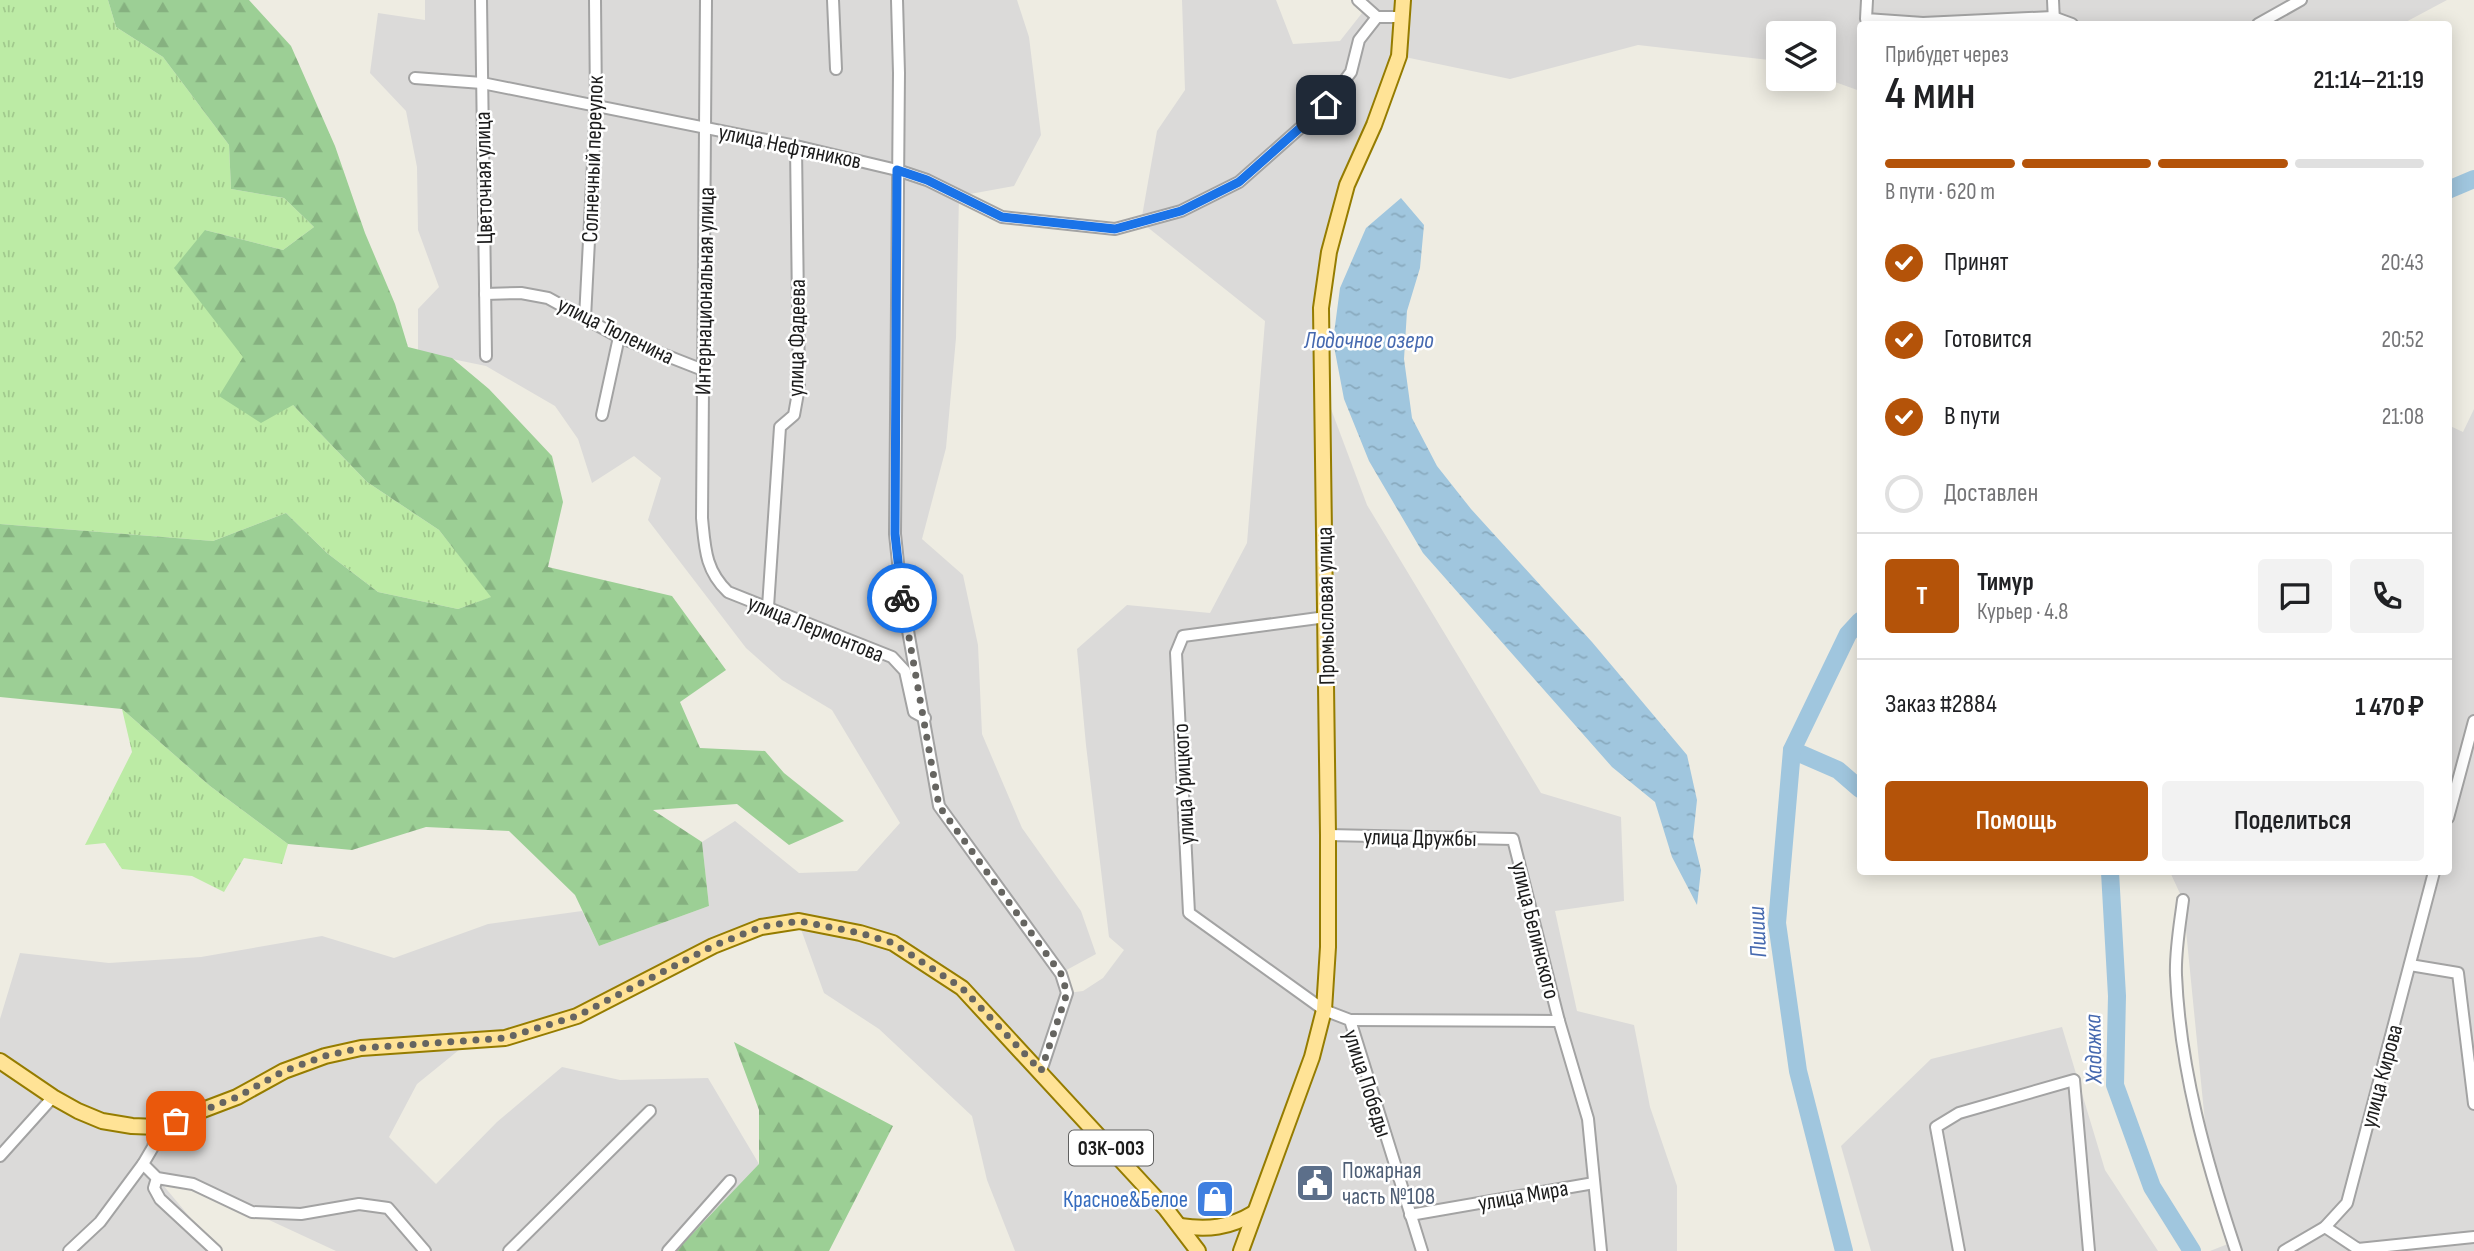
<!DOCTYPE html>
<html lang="ru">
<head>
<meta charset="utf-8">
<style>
  body { margin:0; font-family:"Sofia Sans Condensed",sans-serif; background:#f2f2f2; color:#202124; height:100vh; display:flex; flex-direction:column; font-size:26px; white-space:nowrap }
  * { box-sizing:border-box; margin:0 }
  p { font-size:23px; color:#757577 }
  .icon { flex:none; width:38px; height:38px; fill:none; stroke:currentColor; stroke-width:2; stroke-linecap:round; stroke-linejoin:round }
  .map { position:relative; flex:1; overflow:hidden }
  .details { position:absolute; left:1857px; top:21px; width:595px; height:854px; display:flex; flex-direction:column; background:#fff; border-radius:7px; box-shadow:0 4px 18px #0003 }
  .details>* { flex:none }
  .controls { position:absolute; left:1766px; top:21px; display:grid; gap:14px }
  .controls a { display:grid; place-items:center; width:70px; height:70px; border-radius:7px; background:#fff; box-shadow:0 4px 18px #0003; font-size:35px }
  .pin { position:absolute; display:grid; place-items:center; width:60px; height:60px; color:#fff; margin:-30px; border-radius:14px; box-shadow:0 4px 10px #0006 }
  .courier { position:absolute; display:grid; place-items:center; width:70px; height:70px; margin:-35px; border:5px solid #1a73e8; border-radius:50%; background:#fff; color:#222; box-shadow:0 2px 9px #0007 }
  .head em { font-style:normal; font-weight:600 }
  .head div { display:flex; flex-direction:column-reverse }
  .head { display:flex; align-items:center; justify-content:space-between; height:119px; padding:0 28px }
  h1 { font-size:46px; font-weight:600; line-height:52px }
  .bar { display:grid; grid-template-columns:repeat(4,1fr); gap:10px 7px; align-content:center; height:84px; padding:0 28px }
  .bar i { height:9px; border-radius:5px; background:#e0e0e0 }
  .bar .on { background:#b45309 }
  .bar p { grid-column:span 4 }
  .line { display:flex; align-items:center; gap:18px; padding:0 28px; border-top:2px solid #e0e0e0 }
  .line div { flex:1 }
  .round { display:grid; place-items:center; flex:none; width:74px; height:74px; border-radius:7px; background:#f2f2f2 }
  ol { padding:0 28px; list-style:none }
  li { display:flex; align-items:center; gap:21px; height:77px }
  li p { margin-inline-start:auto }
  li .icon { padding:7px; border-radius:50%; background:#b45309; color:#fff; stroke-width:4 }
  li:last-child { color:#757577 }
  li i { width:38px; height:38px; border:4px solid #e0e0e0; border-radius:50% }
  .button { display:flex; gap:14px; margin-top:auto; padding:14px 28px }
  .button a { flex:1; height:80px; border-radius:7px; background:#b45309; color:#fff; font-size:28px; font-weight:600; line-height:80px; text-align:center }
  .button a+a { background:#f2f2f2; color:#202124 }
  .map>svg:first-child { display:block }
  .residential { fill:#dbdad9 }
  .grass { fill:url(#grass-tufts) }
  .forest { fill:url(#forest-firs) }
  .water { fill:url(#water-ripples) }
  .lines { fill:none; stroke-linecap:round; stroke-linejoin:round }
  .river { stroke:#a0c6de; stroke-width:18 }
  .minor-casing { stroke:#a3a3a3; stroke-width:14 }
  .major-casing { stroke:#957c00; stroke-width:18 }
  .minor { stroke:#fff; stroke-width:10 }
  .major { stroke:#ffe396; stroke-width:14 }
  .done { stroke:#666561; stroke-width:7; stroke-dasharray:0 12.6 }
  .route { stroke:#1a73e8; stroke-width:9 }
  .labels { text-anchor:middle; stroke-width:5; stroke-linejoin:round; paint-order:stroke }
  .shield { fill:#fff; stroke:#606060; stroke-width:2 }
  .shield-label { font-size:21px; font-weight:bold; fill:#1c1c1c }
  .street-label { font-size:23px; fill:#1c1c1c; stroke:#fff }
  .service-label { font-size:23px; fill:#4e5e75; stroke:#fff; text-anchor:start }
  .shop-label { font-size:23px; fill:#366cbe; stroke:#fff; text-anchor:end }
  .water-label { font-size:24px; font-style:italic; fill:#4669af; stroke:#fff }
</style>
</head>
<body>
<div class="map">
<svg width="2474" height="1251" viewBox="0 0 2474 1251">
  <defs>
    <pattern id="grass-tufts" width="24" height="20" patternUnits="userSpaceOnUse" patternTransform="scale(1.75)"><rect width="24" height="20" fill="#bceba5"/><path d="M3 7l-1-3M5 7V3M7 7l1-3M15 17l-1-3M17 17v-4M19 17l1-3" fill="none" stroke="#a1c98d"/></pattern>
    <pattern id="forest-firs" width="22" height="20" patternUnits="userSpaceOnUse" patternTransform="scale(1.75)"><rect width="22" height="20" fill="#9ccf95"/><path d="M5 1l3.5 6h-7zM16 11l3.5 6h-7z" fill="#86b180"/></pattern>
    <pattern id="water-ripples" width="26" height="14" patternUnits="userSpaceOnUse" patternTransform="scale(1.75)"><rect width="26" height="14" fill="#a0c6de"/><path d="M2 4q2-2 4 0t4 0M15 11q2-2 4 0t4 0" fill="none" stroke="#89aabe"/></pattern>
  </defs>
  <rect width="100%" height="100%" fill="#eeece2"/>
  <g class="residential">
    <path d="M425 0H1017L1029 37 1041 135 1014 186 959 196 956 338 946 448 922 539 963 575 978 645 982 734 1022 828 1081 911 1096 954 1061 973 1068 993 1083 991 1103 978 1124 950 1109 937 1086 745 1077 649 1127 605 1210 613 1247 543 1265 321 1141 222 1157 131 1185 90 1182 0H1276L1293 44 1340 41 1366 8 1364 0H2447L2402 24H1860V91L1824 78V33H1778V61L1638 45 1510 79 1400 56 1329 252 1322 385 1367 505 1541 793 1621 817 1624 901 1555 911 1577 1011 1634 1025 1650 1107 1677 1186V1251H1015L987 1180 972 1116 879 1029 824 993 798 921 761 927 577 1016 470 1041 417 1084 389 1137 436 1184 497 1122 562 1067 620 1080 708 1078 759 1164 715 1251H336L252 1212 158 1179 218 1251H0V1019L20 953 109 963 201 957 322 936 394 958 488 924 582 911 599 946 709 906 702 842 735 821 799 873 857 871 900 823 832 710 782 680 746 648 648 520 661 478 634 456 592 483 578 439 555 406 486 366 418 352V309L439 287 418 230 417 167 406 111 370 73 378 13 425 20Z"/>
    <path d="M2474 409V1251H2210L2233 1242 2210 1173 2183 900 2170 872H2448V425L2463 432Z"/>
    <path d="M2062 1027 2105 1170 2158 1251H1871L1841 1146 1931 1059Z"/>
  </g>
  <g class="grass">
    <path d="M0 0H108L116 27 163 57 229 145 231 189 284 198 314 227 283 250 205 230 293 405 367 482 439 530 492 597 458 609 378 592 327 553 286 513 213 541 0 524Z"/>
    <path d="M122 709 210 786 288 844 282 864 244 858 224 892 192 876 122 869 105 843 85 845 132 752Z"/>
  </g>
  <g class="forest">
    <path d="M108 0H249L291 46 335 146 365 233 395 304 408 347 452 358 489 389 552 456 563 502 548 567 672 596 726 670 680 702 700 748 765 751 784 773 844 821 789 845 737 804 653 810 702 842 709 906 599 946 575 895 509 831 426 827 352 850 288 844 210 786 122 709 0 697V524L213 541 286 513 327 553 378 592 458 609 491 597 439 530 367 482 293 405 261 423 219 396 243 357 174 268 205 230 283 250 314 227 284 198 231 189 229 145 163 57 116 27Z"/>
    <path d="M734 1042 893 1126 829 1251H676L759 1164V1110Z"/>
  </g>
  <path class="water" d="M1401 198 1424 225 1420 268 1407 311 1404 359 1412 418 1437 466 1471 509 1592 642 1687 755 1697 800 1693 837 1701 870 1697 905 1672 857 1655 802 1612 767 1423 553 1369 461 1344 399 1333 341 1340 288 1366 228Z"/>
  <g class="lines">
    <g class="river">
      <path d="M2448 190 2474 179"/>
      <path d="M1792 750 1838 770 1860 789"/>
      <path d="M2110 872 2117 996 2115 1085 2152 1187 2192 1251"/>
      <path d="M1844 1251 1798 1071 1777 923 1792 750 1848 634 1860 621"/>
    </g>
    <defs>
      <g id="minor">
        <path d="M481 0 486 356"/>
        <path d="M706 0 702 518C705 548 705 570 728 592L892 657 905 671 914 712 925 718"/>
        <path d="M833 0 836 69"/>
        <path d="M897 0 899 73 895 534 901 591 939 806 1061 974 1067 993 1041 1071"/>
        <path d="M1358 0 1377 17"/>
        <path d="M1867 0 1866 19 1923 23 2053 17 2072 24"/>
        <path d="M2053 0 2054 22"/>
        <path d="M2258 24 2301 0"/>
        <path d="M415 78 482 83 796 146 897 170 927 180 1002 217 1115 229 1181 211 1239 182 1326 105 1351 72 1359 40 1377 17H1402"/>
        <path d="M485 294 521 293 548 298 619 337 703 370"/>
        <path d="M585 318 596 105 595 0"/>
        <path d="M602 415 619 337"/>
        <path d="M768 607 780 427 794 415 799 387 796 146"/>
        <path d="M1326 617 1183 636 1176 653 1189 913 1324 1010 1350 1020 1422 1251"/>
        <path d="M2448 818 2474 721"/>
        <path d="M1328 835 1513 839 1559 1021 1588 1119 1601 1251"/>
        <path d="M2183 900C2180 924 2175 951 2176 975 2180 1070 2206 1161 2236 1251"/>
        <path d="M2410 965 2458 973 2474 1104"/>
        <path d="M1350 1020 1559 1021"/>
        <path d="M0 1156 53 1097"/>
        <path d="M143 1164 157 1178 193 1184 252 1212 301 1214 359 1204 388 1208 425 1251"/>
        <path d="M157 1178 154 1188 160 1199 216 1251"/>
        <path d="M1410 1215 1594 1183"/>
        <path d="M2325 1227 2358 1249 2474 1237"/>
        <path d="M69 1251 100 1222 143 1164 153 1147 158 1127"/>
        <path d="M509 1251 650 1111"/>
        <path d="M668 1251 730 1181"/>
        <path d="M1959 1251 1936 1127 1959 1113 2074 1080 2089 1251"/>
        <path d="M2284 1251 2325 1227 2347 1203 2434 872"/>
      </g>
      <g id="major">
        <path d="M0 1061 53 1097 78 1111 102 1121 132 1126 158 1127 237 1097 284 1071 325 1056 361 1048 505 1038 577 1016 713 946 761 927 799 921 860 933 893 943 962 988 1166 1209 1198 1251"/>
        <path d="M1180 1226C1208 1230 1229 1228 1254 1213"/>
        <path d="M1241 1251 1312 1057 1324 1010 1328 947V835L1321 308 1329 252 1347 185 1374 125 1399 56 1403 0"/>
      </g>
    </defs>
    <use href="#minor" class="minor-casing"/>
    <use href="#major" class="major-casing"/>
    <use href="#minor" class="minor"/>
    <use href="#major" class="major"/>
  </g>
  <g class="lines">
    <path class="done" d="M176 1121 237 1097 284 1071 325 1056 361 1048 505 1038 577 1016 713 946 761 927 799 921 860 933 893 943 962 988 1041 1071 1067 993 1061 974 939 806 902 598"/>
    <path class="route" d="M902 598 895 534 897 170 927 180 1002 217 1115 229 1181 211 1239 182 1326 105"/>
  </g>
  <defs>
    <symbol id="civic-square" viewBox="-11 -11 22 22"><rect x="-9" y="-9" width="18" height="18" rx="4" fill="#5c6f8a" stroke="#fff"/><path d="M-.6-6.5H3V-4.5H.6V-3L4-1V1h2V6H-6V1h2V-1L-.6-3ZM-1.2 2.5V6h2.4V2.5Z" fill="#fff"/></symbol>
    <symbol id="shop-square" viewBox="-11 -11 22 22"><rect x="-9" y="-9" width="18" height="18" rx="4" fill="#3f7fe0" stroke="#fff"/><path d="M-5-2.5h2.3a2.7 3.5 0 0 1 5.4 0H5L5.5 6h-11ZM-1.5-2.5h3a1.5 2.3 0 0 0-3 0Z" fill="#fff"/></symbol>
  </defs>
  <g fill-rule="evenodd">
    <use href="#civic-square" x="1293" y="1161" width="44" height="44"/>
    <use href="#shop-square" x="1193" y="1177" width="44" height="44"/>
  </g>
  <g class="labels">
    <rect class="shield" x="1069" y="1130.5" width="84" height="35" rx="5"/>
    <g class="shield-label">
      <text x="1111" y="1155">03К-003</text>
    </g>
    <g class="street-label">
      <text transform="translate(790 146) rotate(12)" y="8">улица Нефтяников</text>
      <text transform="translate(592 159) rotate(-88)" y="8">Солнечный переулок</text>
      <text transform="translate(483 178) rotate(-91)" y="8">Цветочная улица</text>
      <text transform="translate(704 291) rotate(-89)" y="8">Интернациональная улица</text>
      <text transform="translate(616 330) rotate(26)" y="8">улица Тюленина</text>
      <text transform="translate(796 338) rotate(-89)" y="8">улица Фадеева</text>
      <text transform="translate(1325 606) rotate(-91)" y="8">Промысловая улица</text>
      <text transform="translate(816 628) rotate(22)" y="8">улица Лермонтова</text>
      <text transform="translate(1183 784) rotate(-93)" y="8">улица Урицкого</text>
      <text transform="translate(1420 837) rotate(1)" y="8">улица Дружбы</text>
      <text transform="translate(1536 930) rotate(76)" y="8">улица Белинского</text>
      <text transform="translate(2381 1076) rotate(-75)" y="8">улица Кирова</text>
      <text transform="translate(1368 1083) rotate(72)" y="8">улица Победы</text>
      <text transform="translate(1523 1195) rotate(-10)" y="8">улица Мира</text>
    </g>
    <g class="service-label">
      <text x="1342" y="1178">Пожарная<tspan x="1342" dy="26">часть №108</tspan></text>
    </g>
    <g class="shop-label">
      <text x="1188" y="1207">Красное&amp;Белое</text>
    </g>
    <g class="water-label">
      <text x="1369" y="348">Лодочное озеро</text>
      <text transform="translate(1757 932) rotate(-93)" y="8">Пшиш</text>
      <text transform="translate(2093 1049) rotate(-91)" y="8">Хадажка</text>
    </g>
  </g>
</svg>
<div class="controls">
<a><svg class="icon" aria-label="layers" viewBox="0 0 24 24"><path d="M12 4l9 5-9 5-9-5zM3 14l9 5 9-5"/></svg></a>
</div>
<div class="pin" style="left:176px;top:1121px;background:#ea580c"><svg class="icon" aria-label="bag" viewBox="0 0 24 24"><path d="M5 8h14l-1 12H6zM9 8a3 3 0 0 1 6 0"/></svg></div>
<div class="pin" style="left:1326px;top:105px;background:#1f2937"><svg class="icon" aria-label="home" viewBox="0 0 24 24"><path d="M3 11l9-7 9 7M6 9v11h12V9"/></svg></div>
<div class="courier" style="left:902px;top:598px"><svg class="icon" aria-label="bike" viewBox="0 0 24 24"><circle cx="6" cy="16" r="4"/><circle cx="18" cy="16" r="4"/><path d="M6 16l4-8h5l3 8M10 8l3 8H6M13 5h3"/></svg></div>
<section class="details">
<div class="head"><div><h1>4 мин</h1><p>Прибудет через</p></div><em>21:14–21:19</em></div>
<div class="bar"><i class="on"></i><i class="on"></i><i class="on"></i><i></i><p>В пути · 620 m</p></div>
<ol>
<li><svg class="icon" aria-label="check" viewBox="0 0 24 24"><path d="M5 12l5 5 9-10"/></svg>Принят<p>20:43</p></li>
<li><svg class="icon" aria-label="check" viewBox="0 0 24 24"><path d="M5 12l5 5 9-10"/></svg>Готовится<p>20:52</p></li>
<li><svg class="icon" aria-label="check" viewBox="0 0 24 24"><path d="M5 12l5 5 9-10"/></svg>В пути<p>21:08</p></li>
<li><i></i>Доставлен</li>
</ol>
<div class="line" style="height:126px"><b class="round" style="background:#b45309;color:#fff">Т</b><div><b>Тимур</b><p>Курьер · 4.8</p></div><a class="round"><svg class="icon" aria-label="chat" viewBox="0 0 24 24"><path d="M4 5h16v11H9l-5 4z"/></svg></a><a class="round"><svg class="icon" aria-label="phone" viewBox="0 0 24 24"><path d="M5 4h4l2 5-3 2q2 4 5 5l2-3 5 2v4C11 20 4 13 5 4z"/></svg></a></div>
<div class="line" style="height:91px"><div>Заказ #2884</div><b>1 470 ₽</b></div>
<div class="button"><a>Помощь</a><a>Поделиться</a></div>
</section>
</div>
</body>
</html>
